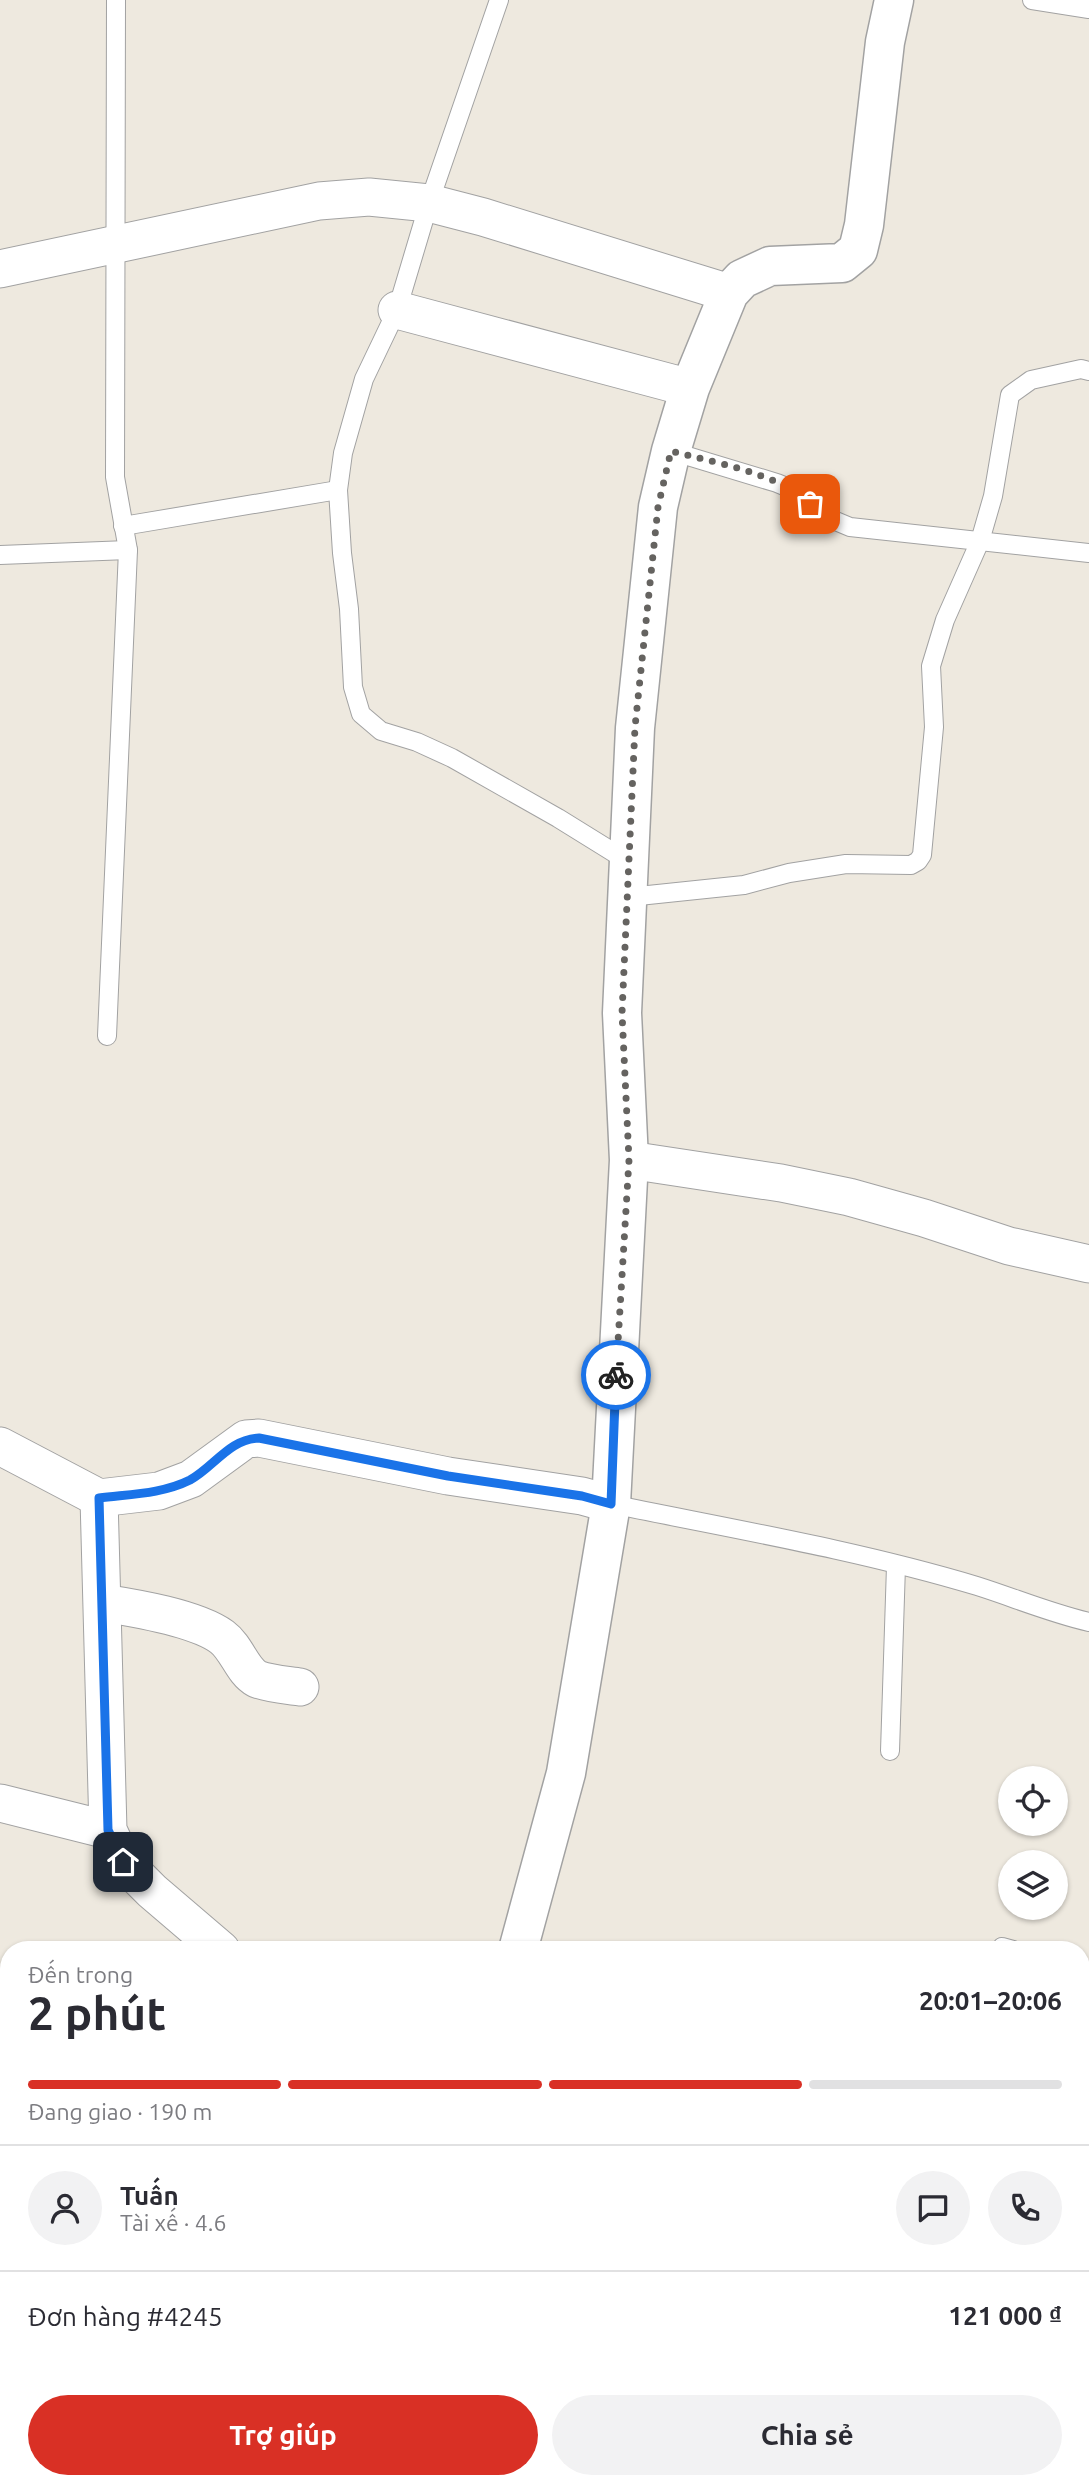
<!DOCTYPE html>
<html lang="vi">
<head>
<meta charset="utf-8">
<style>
  body { margin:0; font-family:Ubuntu,sans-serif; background:#f2f2f3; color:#2b2b33; height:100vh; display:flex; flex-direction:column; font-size:26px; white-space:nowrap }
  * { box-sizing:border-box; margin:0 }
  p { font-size:23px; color:#7c7c81 }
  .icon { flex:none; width:38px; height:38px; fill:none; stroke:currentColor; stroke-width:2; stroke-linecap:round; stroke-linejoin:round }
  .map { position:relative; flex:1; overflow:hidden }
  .details { position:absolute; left:0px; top:1941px; width:1090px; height:548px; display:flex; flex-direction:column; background:#fff; border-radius:28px 28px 0 0; box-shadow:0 2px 5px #0004 }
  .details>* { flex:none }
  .controls { position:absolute; left:998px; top:1766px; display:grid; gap:14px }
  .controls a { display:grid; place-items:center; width:70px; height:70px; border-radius:50%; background:#fff; box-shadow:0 2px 5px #0004; font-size:35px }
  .pin { position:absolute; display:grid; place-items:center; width:60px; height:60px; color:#fff; margin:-30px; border-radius:14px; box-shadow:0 4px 10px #0006 }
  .courier { position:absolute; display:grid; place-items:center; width:70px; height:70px; margin:-35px; border:5px solid #1a73e8; border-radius:50%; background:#fff; color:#222; box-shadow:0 2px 9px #0007 }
  .head em { font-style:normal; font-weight:600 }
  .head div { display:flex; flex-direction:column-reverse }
  .head { display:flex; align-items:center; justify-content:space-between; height:119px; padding:0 28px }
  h1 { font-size:46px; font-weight:600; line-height:52px }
  .bar { display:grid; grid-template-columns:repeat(4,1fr); gap:10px 7px; align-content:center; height:84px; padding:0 28px }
  .bar i { height:9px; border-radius:5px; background:#e1e1e2 }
  .bar .on { background:#d93025 }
  .bar p { grid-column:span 4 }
  .line { display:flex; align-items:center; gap:18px; padding:0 28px; border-top:2px solid #e1e1e2 }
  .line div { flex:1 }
  .round { display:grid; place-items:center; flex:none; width:74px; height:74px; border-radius:37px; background:#f2f2f3 }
  .button { display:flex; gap:14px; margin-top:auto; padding:14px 28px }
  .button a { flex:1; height:80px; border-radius:42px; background:#d93025; color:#fff; font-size:28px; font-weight:600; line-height:80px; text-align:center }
  .button a+a { background:#f2f2f3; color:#2b2b33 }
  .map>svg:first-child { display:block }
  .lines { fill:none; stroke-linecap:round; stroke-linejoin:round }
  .service-casing { stroke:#a2a2a2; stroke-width:20 }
  .minor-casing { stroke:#a2a2a2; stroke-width:39 }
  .tertiary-casing { stroke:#a2a2a2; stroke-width:41 }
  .service { stroke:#fff; stroke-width:18 }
  .minor { stroke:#fff; stroke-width:37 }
  .tertiary { stroke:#fff; stroke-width:38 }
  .done { stroke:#656360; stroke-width:7; stroke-dasharray:0 12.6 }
  .route { stroke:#1a73e8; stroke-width:9 }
</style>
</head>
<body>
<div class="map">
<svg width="1089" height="2488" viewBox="0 0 1089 2488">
  <rect width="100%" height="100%" fill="#eee9df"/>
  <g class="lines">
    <defs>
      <g id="service">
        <path d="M499 0 429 203 397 310 364 379 343 453 338 490 342 553 349 609 353 687 361 714 381 731 417 742 452 758 558 818 629 862"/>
        <path d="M1032 0 1089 9"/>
        <path d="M671 451 777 483 801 493 819 514 850 527 1089 553"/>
        <path d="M123 526 338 490"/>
        <path d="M0 555 128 550"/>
        <path d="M629 897 744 885 789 873 846 864 911 865 918 861 922 855 934 727 931 666 945 620 980 541 993 496 1010 395 1031 380 1081 369 1089 371"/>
        <path d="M107 1036 128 550 115 477 116 0"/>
        <path d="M611 1504C733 1529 857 1550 977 1586 1015 1598 1050 1613 1089 1622"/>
        <path d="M890 1751 896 1566"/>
        <path d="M1000 1950 1002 1947 1013 1950"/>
        <path d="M1082 1980 1089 1984"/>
        <path d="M1082 2283 1089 2289"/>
        <path d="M891 2488 905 2485 920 2488"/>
      </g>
      <g id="minor">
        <path d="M0 269 319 201 369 197 429 203 483 217 729 293"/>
        <path d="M397 310 690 388"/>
        <path d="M629 1160 781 1183 849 1197 924 1218 1009 1246 1089 1264"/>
        <path d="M0 1446 99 1498 159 1491 191 1479 246 1439 259 1438 448 1476 582 1496 611 1504"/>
        <path d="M99 1498 108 1830 123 1862 152 1891 221 1950"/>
        <path d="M103 1603C135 1608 196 1618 222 1637 237 1648 242 1671 257 1679 270 1684 287 1685 300 1687"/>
        <path d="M0 1803 108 1830"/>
        <path d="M0 2063 9 2068"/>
        <path d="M0 2219 9 2220"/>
        <path d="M426 2482 455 2488"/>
      </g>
      <g id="tertiary">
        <path d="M518 1950 566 1773 611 1504 629 1160 622 1013 635 728 658 507 671 451 690 388 729 293 742 279 770 266 842 263 858 250 864 225 885 42 894 0"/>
        <path d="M425 2488 426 2480"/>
      </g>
    </defs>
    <use href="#service" class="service-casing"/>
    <use href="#minor" class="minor-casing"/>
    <use href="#tertiary" class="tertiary-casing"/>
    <use href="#service" class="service"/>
    <use href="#minor" class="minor"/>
    <use href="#tertiary" class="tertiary"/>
  </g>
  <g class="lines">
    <path class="done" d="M616 1375 629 1160 622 1013 635 727 658 507 671 451C709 461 784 475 810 504"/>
    <path class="route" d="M123 1862 108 1830 99 1498C130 1494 162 1494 190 1480 214 1467 229 1439 259 1438L448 1476 582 1496 611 1504 616 1375"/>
  </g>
</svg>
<div class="controls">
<a><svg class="icon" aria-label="locate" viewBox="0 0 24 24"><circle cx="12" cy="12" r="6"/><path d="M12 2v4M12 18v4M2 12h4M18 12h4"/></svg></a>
<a><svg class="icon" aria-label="layers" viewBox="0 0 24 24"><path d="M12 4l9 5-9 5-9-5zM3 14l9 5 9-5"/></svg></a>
</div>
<div class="pin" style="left:810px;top:504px;background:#ea580c"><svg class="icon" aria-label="bag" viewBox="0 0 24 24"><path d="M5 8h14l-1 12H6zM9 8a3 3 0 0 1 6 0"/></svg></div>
<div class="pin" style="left:123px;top:1862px;background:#1f2937"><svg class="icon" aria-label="home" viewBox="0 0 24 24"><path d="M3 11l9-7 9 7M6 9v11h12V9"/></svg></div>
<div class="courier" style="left:616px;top:1375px"><svg class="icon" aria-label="bike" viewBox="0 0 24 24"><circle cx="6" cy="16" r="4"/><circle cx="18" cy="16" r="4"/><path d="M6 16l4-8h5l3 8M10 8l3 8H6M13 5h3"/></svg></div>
<section class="details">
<div class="head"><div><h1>2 phút</h1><p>Đến trong</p></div><em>20:01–20:06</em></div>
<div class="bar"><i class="on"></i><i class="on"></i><i class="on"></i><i></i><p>Đang giao · 190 m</p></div>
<div class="line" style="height:126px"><a class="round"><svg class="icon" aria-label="person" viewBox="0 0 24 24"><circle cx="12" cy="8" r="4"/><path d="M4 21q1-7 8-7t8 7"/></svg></a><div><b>Tuấn</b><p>Tài xế · 4.6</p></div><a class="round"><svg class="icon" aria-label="chat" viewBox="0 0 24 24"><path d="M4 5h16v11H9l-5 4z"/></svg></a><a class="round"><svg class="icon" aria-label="phone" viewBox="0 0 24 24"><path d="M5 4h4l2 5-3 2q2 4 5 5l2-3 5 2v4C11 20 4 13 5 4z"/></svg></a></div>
<div class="line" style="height:91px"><div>Đơn hàng #4245</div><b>121 000 ₫</b></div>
<div class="button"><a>Trợ giúp</a><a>Chia sẻ</a></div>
</section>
</div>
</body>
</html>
